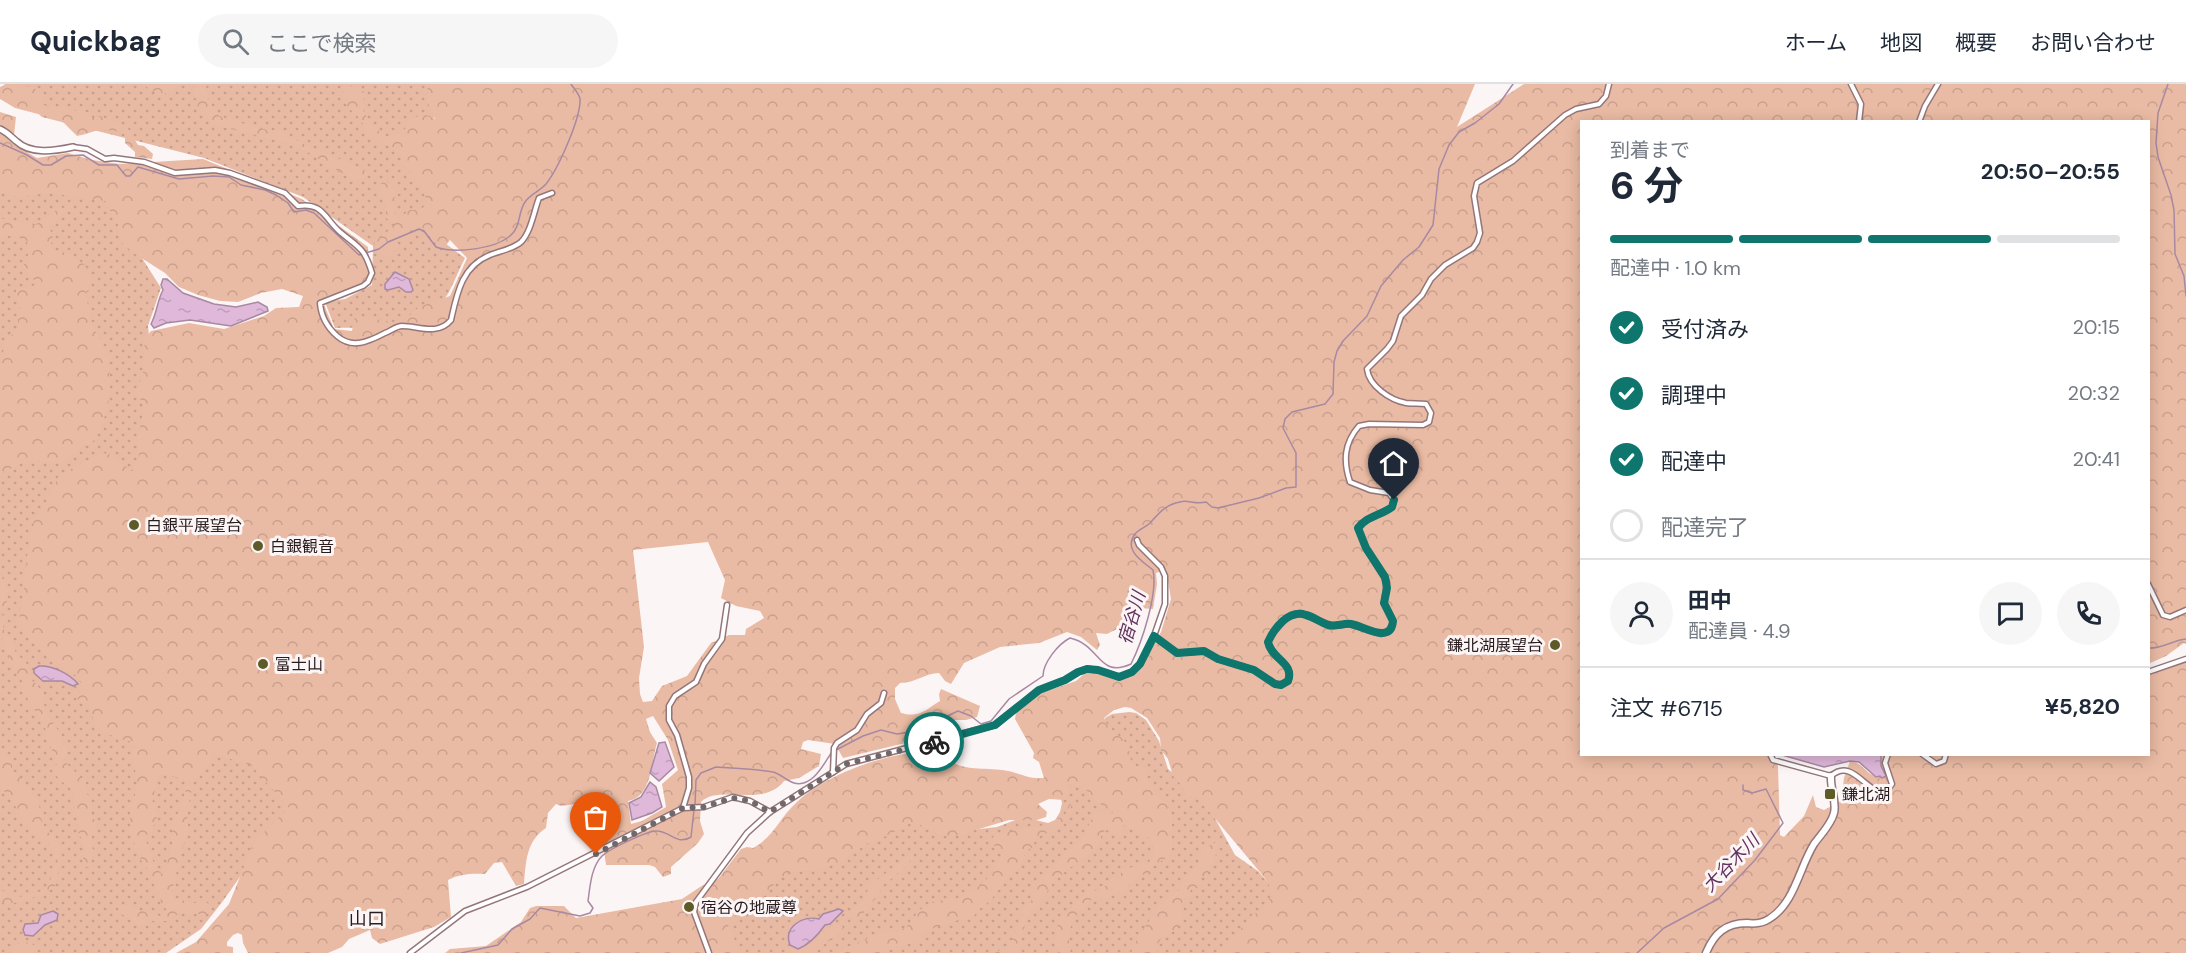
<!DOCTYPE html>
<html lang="ja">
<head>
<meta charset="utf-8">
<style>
  body { margin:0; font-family:"DM Sans","Noto Sans JP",sans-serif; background:#f6f6f7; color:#1f2937; height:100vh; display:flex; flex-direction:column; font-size:22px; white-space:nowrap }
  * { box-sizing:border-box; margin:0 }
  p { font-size:20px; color:#747a83 }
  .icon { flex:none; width:33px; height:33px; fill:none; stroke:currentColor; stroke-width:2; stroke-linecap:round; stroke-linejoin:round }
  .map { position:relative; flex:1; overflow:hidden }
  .sheet { position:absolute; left:1580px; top:36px; width:570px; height:636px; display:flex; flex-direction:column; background:#fff; border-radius:0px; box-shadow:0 3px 15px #0003 }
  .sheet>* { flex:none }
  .pin { position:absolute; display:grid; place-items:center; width:51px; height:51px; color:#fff; margin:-62px -26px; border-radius:50% 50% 50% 0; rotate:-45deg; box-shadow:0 0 6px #0007 }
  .pin .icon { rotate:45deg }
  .courier { position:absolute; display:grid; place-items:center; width:60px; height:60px; margin:-30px; border:4px solid #0f766e; border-radius:50%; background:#fff; color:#222; box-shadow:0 2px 8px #0007 }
  .head em { font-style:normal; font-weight:700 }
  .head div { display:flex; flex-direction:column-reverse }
  .head { display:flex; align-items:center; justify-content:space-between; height:102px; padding:0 30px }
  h1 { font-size:39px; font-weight:700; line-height:45px }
  .bar { display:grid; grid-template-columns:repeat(4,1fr); gap:9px 6px; align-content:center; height:72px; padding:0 30px }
  .bar i { height:8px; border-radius:4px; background:#e0e1e3 }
  .bar .current { background:#0f766e }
  .bar p { grid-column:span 4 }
  .line { display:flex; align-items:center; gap:15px; padding:0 30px; border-top:2px solid #e0e1e3 }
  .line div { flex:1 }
  .round { display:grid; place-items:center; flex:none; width:63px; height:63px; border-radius:32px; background:#f6f6f7 }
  ol { padding:0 30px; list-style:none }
  li { display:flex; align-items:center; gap:18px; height:66px }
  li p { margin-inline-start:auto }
  li .icon { padding:6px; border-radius:50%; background:#0f766e; color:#fff; stroke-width:4 }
  li:last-child { color:#747a83 }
  li i { width:33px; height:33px; border:3px solid #e0e1e3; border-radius:50% }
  header { display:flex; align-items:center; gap:36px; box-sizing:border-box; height:84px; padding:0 30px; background:#fff; border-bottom:2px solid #e0e1e3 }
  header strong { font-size:28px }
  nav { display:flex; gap:33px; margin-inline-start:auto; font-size:21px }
  .search { width:420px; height:54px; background:#f6f6f7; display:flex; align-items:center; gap:15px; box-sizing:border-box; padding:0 21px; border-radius:33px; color:#747a83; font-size:22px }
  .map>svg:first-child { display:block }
  .grass { fill:url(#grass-dots) }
  .forest { fill:url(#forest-crowns); fill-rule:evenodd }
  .water { fill:url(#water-ripples); stroke:#a889a2; stroke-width:1.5 }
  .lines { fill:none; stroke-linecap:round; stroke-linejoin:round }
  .stream { stroke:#a889a2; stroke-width:1.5 }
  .minor-casing { stroke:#94767a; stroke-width:7 }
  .tertiary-casing { stroke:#94767a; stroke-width:8 }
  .secondary-casing { stroke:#94767a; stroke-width:9 }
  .minor { stroke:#fff; stroke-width:4 }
  .tertiary { stroke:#fff; stroke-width:5 }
  .secondary { stroke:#fff; stroke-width:6 }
  .done { stroke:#72686a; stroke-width:6; stroke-dasharray:0 10.8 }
  .route { stroke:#0f766e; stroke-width:8 }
  .poi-dot { fill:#5f5b28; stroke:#fcf5f6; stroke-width:2 }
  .labels { text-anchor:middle; stroke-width:6; stroke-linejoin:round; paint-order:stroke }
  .poi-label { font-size:16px; fill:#281c1e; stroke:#fcf5f6; text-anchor:start }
  .water-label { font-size:18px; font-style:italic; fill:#62325e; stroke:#fcf5f6 }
  .neighbourhood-label { font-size:18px; fill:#281c1e; stroke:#fcf5f6 }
</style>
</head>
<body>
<header>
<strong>Quickbag</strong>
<div class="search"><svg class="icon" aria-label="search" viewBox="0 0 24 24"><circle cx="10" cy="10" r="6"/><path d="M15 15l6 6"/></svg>ここで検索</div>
<nav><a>ホーム</a><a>地図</a><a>概要</a><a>お問い合わせ</a></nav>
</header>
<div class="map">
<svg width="2186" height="869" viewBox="0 0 2186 869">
  <defs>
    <pattern id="grass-dots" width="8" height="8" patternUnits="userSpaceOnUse" patternTransform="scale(1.5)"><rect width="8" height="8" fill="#e8baa4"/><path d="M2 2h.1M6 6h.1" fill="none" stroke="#c79f8d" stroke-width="1.8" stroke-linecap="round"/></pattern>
    <pattern id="forest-crowns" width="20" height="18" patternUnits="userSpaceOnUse" patternTransform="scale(1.5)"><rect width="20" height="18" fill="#eabba4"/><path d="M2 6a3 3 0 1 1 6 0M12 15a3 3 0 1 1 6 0" fill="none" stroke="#c9a08d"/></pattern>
    <pattern id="water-ripples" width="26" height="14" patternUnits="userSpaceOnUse" patternTransform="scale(1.5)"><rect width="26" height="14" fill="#dfb8da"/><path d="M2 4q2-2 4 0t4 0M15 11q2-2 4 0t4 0" fill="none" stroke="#bf9ebb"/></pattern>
  </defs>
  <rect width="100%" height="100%" fill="#fcf5f6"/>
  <g class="grass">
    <path d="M4 0H435L434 34 404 61 435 118 442 157 465 174C459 185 455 197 449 208 427 248 374 243 335 244L325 218 345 215 372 201 373 162 303 113 204 74 42 33Z"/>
    <path d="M0 97 104 114 161 204 148 242 156 321 241 668 295 722 263 760 223 817 201 845 166 869H0Z"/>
    <path d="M1129 628 1136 629 1146 636 1159 657 1168 685 1199 710 1212 729 1235 771 1258 787 1293 827 1255 869H702L733 825 764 806 781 790 904 739 912 737 943 749 997 743 1023 733 1048 739 1055 736 1060 728 1062 719 1058 704 1065 696 1088 703 1105 634 1112 630Z"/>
  </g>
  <g class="forest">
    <path d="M6 0C19 0 32 1 43 10L41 19 46 22 86 28 93 34 100 32 127 43 138 61 144 62 153 70 152 75 135 73V68L125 59V51L120 47C113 48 106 45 100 46 92 47 85 51 77 52L61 36 15 24 0 15V3Z"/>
    <path d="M142 0H177C162 17 158 10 142 0Z"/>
    <path d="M195 0H206L208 16 219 32 262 45 282 48 311 64 327 69 371 90 357 96 350 94 296 61 215 41 197 23 198 17 192 11Z"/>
    <path d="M345 0 363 7 366 11C365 12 362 19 362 21 363 33 380 52 392 54L405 45 410 36 415 33 426 31 435 35 427 17 428 6 426 0H1475L1457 43 1524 0H2186V560L2184 559 2166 572 2148 580V38H1581V670L1773 671 1778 682 1780 751 1784 753 1804 732 1813 711 1816 723 1824 726 1841 717 1844 694 1850 677C1864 679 1865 690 1876 692 1879 693 1882 692 1886 692L1881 682V671L2148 670V587L2186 573V869H1216L1233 855 1252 831 1263 826 1273 808 1264 793 1197 713 1186 712 1183 703 1173 692 1168 675 1161 666 1160 654 1147 634 1131 624 1125 623 1114 626 1104 634C1113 656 1130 647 1131 680L1145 685 1148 697 1156 710 1167 720 1172 733V765L1169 772 1161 777 1160 781 1152 782 1148 790 1140 791C1129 804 1116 813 1098 815L1095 813C1076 826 1064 845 1071 869H1058L1055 858C1059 851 1056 842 1059 834L1067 830 1089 804 1094 803V806L1097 807 1101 802H1107L1112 795 1119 794 1122 786 1132 783 1137 786 1141 780 1149 778 1153 771 1152 756 1139 747 1123 741 1120 751 1116 752 1110 747 1106 746 1101 750V756L1093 766 1056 795 1039 819 1030 827 1022 849 1019 869H994L1009 862 1021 838 1022 828 1031 819 1033 806 1055 780 1081 756 1097 725 1110 732 1113 728C1108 724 1100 721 1096 716 1084 705 1085 699 1067 700L1068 715 1064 716 1049 715 1038 720 1047 728 1046 733 1037 736H1009L959 751 944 752 916 739 909 740 880 755 868 759 840 778 813 786 790 787 775 799 764 812 747 815 728 842 736 858 738 869H445L450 865 486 862 521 838 530 824 536 822H564L576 834 682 815 703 801 718 795 741 765 747 763 753 764C775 752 779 734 797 718 827 689 895 665 937 668 962 690 980 682 1008 687 1023 690 1027 695 1044 694L1039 678 1033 674 1034 669 1015 635 1016 629 1038 610 1076 597 1084 590 1095 589 1122 595 1137 589 1161 548 1171 515 1166 485 1156 489 1157 500 1153 525 1139 524 1133 527 1129 539 1107 550 1096 549 1100 561 1097 566 1081 553 1067 548 1039 559 1000 563 964 579 951 600 945 597 939 589C925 589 916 599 900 599L895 604V615L901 629C920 634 925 626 940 617L939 610 941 605 980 622 977 633 966 636H954L926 654 843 674 835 660 808 656 803 658 801 665 821 670 819 682 799 694 784 697C764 724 719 700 701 718L700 737 704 750 698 759 671 783V790L663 793 655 783 649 781H606C603 752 595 739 575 720L561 722 556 720 548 729 546 744C526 757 526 778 524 800L516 802 502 778 494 779 485 790C473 789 459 790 448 796L451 833 434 843 380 860 372 854 370 846 349 855 342 863 328 869H248L243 859 242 851 238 849 233 851 227 858V862L233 863V869H176L196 858 229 820 254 758 289 724 251 681 214 670 195 698 158 689 152 721 157 733 151 748 145 752C148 764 153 783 163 791L172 764 173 735 179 728 187 702H190L192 707 189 713 190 724 187 730 188 743 172 806 175 814 192 819 206 818 212 823 209 830C193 832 180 824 167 837H152L141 842 118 828 121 821 160 832 164 831 167 826 160 819 161 813 154 801 151 786 144 782 141 776 130 748V727L138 701 133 676 134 658C112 655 91 644 89 620L77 615 83 600 74 590 56 581 29 554 19 538 20 525 23 516 27 472 34 436 49 413 59 391 103 369 112 371 116 377 132 386 139 377 138 355 144 322 136 307 143 291 145 254 151 247 189 239 224 245 264 232 276 224 299 223 303 212 282 205 261 209 238 218 220 217 198 211 179 203 165 189 135 170 122 159 118 141 105 117 49 109 18 113 0 108V28L16 33 13 60 37 74 68 69 92 76 120 80 203 75 302 115 368 163 370 199 344 213 323 218 334 245 352 247 355 232 394 238 406 235 419 223 450 212 467 174 450 156 445 163 437 161 422 143H417L410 147 409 153 398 157 397 165 387 173 378 168 374 158 393 143 394 140 386 134V118L379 109 380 100 386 97 395 105 394 133 399 134 410 126H420L427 120V116L414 91 402 80 401 71 391 63 367 52C365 49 365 46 364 42 358 26 342 28 342 2ZM708 458 725 496 721 514 736 522 760 527 764 534 746 545 745 551H729L711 559 687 592 662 602 652 617 643 618 640 610 639 594 644 563 633 466ZM653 632 668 656 678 686 662 700 666 723 642 737 631 740 628 717C652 713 651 678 657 659L650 648 646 635Z"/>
    <path d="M71 118 72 123 60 131 49 143 53 152 50 165 70 170 90 185V201L85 212C90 221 87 229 91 239 94 247 101 254 104 263 115 295 111 329 93 358L77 365 62 378 56 379 32 375 3 388 0 392V284L5 258 18 245V227L22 223 15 210 17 204H27L35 201 34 196 23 183 28 171 27 157C16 151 11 149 0 156V134L34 141 41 138 50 129 68 122Z"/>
    <path d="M3 492C10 503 7 513 6 525L0 526V494Z"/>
    <path d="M3 530 6 534 3 541 5 549 12 558 16 569 28 581 31 595 43 608 45 628 63 653 61 660 66 663 67 670 64 677 86 698V708L91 717V733L95 736 96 743 90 757 94 765 88 784C79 776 86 770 84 761 83 755 79 752 78 747 81 738 80 732 74 724 78 699 62 705 54 687L58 676 48 659 45 643 24 609 22 597 13 584 0 550V539Z"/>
    <path d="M0 665 12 679V686C17 688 35 714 38 719 41 726 40 735 44 742 48 751 58 755 59 765 62 777 57 791 55 803 37 812 22 821 1 819L0 808 3 806 7 811 16 814 42 807 48 803 57 776 49 757C27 750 21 731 10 713 8 709 3 708 1 703 0 693 0 676 0 665Z"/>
    <path d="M1070 718C1076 738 1053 747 1037 753L1032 764 1027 766 1017 786 1010 791 990 817 978 826 974 832 944 840 926 847 919 855 909 860 899 862 880 869H837C851 861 866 855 881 849 885 847 890 849 895 848 906 846 914 836 918 826 923 825 925 822 930 819 938 815 949 817 958 814 977 807 998 789 1002 768L990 758 995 750 1050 740 1065 731Z"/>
    <path d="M1216 756 1218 757C1217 769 1213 789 1200 794L1198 804 1191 805 1189 813 1183 815 1180 826 1182 834 1181 839 1173 847 1164 850 1157 861 1156 869H1131L1139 851 1154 830 1161 821 1179 806 1182 799 1190 791V788L1199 782V774L1205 763 1214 760Z"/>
    <path d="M912 769 914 771C910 780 890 797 881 802 881 809 875 818 868 820L862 832 857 836 850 834 847 830 864 816 869 802Z"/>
    <path d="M834 839 843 843V846L813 869H790L788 862 796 866 807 864Z"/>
    <path d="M22 857 32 860 40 865 28 869H9L17 860Z"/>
  </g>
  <g class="water">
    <path d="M395 188 409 195 413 206 411 208H406L399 203 388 206 385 205V200Z"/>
    <path d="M163 195H167L183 209 214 220 236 223 258 218 267 223 268 227 231 242 190 236 166 239 154 244 151 240C157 229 157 217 163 206L161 201Z"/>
    <path d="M39 582C52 581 70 590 78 600L73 602 62 597H43L34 589V585Z"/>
    <path d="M665 658 674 683 659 697 650 689 659 659Z"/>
    <path d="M1782 671H1881V682L1886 692 1882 694 1880 692 1876 693 1859 678 1850 677 1824 683Z"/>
    <path d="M650 698 656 703 662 723 652 729 632 736 629 719 641 713Z"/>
    <path d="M839 825 843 827 830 840 825 841C818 851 810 860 798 865L790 861C783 843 803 831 819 835L823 830Z"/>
    <path d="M53 827 58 830 57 836 45 841 33 852 25 851 23 846 25 840 38 839 41 831Z"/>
  </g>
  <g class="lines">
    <g class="stream">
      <path d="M2168 0 2158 29 2156 59 2158 73 2171 111 2174 126 2175 170 2184 192 2186 212"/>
      <path d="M0 59 27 71 43 81H51L66 72 83 71 99 81H117L126 92H130L138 83 179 95 213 92 229 93 241 101 265 106 276 111 288 119 294 128 306 126 314 129 359 171 379 165 388 158 419 145 424 147 436 163C455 170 496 165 511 151 521 142 518 128 525 118 530 110 540 107 546 100 558 85 581 34 580 15 579 9 574 5 571 0"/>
      <path d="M2148 564C2162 565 2173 556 2186 555"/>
      <path d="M836 666 863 652 881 646 897 650 916 647 958 627 971 632 981 640 991 637 1009 615 1043 592C1043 579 1058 560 1070 554 1101 561 1098 595 1131 580 1142 558 1158 510 1153 486 1142 477 1123 466 1135 450 1139 445 1146 443 1150 439 1160 428 1165 421 1180 418 1188 415 1194 421 1206 418L1212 423 1218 424 1259 414 1286 404 1296 403V369L1283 344 1285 335 1292 328 1325 320 1333 310 1334 278 1337 267 1343 257 1367 232 1381 202 1403 176 1419 163 1433 141 1439 85 1449 61 1459 48 1475 39 1499 20 1513 0"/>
      <path d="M695 721 696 696 701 689 716 683C733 684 757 685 773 688 781 690 787 697 794 699 813 704 824 679 832 668"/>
      <path d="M461 869 498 861 512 845 530 835 540 824 580 832 590 829 593 824 588 817C590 803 591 783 602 772 608 766 648 746 657 747 670 747 677 762 691 753L694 726"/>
      <path d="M1637 869 1664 844 1718 815 1755 776 1783 739 1766 705 1752 709 1743 706V701"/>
    </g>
    <defs>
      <g id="minor">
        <path d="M1851 0 1861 20 1859 38"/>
        <path d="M1919 38 1925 22 1938 0"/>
        <path d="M73 63 87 65 105 75 114 74 144 78 175 89 215 86 230 89 285 109 298 122C323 118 325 135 340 148 359 164 364 163 372 189L368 198 363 202 320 219C321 233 327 243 337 252 352 265 368 258 385 249 391 247 396 242 402 242 418 242 438 252 451 236 457 209 462 182 490 171 500 167 513 165 521 158 531 148 534 127 539 114L552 109"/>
        <path d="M2148 500 2163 531 2170 533 2186 526"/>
        <path d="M1154 552 1177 569 1204 567 1218 575 1254 586 1275 600 1281 601 1288 597C1295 578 1272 577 1268 558L1274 548 1286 534 1300 529 1333 542 1349 540 1381 550 1388 548 1391 545 1393 537 1384 519 1387 498 1366 464 1358 444C1367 431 1380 432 1392 423L1394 416 1389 409 1370 406 1350 398C1343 377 1344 359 1359 342L1369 340 1423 341 1429 338 1431 329 1426 320C1419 319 1413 320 1406 319 1390 316 1369 302 1367 285L1387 265 1393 257 1401 232 1422 211 1431 195 1445 181 1473 164 1477 158 1480 149 1474 112 1477 99 1513 77 1565 31 1576 25 1599 20 1606 12 1609 0"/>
        <path d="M2148 588 2186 575"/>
        <path d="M1770 670 1773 676 1831 692C1849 676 1861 699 1877 707L1889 704 1892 700 1885 679 1888 670"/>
        <path d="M1922 670 1936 680 1944 677 1946 670"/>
        <path d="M833 688 834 664 837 659 857 646 867 630 881 619 884 609"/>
        <path d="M683 724 689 704V693L677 651 669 636V622L675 612 696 598 704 580 722 555 727 521"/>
        <path d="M410 869 465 827 527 803 683 724 704 723 733 713 750 717 770 728"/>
        <path d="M709 869 694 828 696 818 747 749 770 728 846 680 995 641 1039 606 1065 596 1078 588 1087 585 1098 586 1120 593 1132 588 1140 580 1154 552 1165 520V492L1161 483 1139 461 1137 456"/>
      </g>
      <path id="tertiary" d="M0 45C7 48 10 52 16 57 31 71 54 67 73 63"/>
      <path id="secondary" d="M1706 869C1714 850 1725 839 1747 839 1755 840 1763 839 1769 835 1795 819 1799 784 1814 760 1821 750 1831 741 1834 729 1837 717 1830 705 1831 692"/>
    </defs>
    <use href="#minor" class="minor-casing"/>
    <use href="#tertiary" class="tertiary-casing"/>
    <use href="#secondary" class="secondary-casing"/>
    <use href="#minor" class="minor"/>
    <use href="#tertiary" class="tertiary"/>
    <use href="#secondary" class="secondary"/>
  </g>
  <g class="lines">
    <path class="done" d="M596 770 683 724 704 723 733 714 750 717 770 728 846 680 934 658"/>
    <path class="route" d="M934 658 995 641 1039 606 1065 596 1078 588 1087 585 1098 586 1119 593 1132 588 1140 580 1154 552 1177 569 1204 567 1218 575 1254 586 1275 600 1281 601 1288 597C1295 579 1271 575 1268 558 1274 544 1289 525 1306 531 1314 533 1320 538 1328 541 1336 543 1343 539 1351 540 1364 542 1391 561 1393 537L1384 519 1387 504 1385 493 1366 464 1358 444C1367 432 1380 432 1392 423L1394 416"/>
  </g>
  <g class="poi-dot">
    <circle cx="134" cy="441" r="6"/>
    <circle cx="258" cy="462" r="6"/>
    <circle cx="1555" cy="561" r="6"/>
    <circle cx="263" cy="580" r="6"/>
    <rect x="1824" y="704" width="12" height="12" rx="3"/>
    <circle cx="689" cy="823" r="6"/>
  </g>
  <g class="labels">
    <g class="poi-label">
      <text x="146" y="447">白銀平展望台</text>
      <text x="270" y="468">白銀観音</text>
      <text x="1543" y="567" text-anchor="end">鎌北湖展望台</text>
      <text x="275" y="586">富士山</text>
      <text x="1842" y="716">鎌北湖</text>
      <text x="701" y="829">宿谷の地蔵尊</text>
    </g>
    <g class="water-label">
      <text transform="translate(1132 534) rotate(-74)" y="6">宿谷川</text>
      <text transform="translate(1731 779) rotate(-46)" y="6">大谷木川</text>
    </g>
    <g class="neighbourhood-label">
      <text x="367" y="841">山口</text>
    </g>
  </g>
</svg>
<div class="pin" style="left:596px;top:770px;background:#ea580c"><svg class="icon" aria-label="bag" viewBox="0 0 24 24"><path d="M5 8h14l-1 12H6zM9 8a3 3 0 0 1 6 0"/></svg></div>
<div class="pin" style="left:1394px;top:416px;background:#1f2937"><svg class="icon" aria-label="home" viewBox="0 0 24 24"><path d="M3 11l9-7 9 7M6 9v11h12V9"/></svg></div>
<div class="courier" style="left:934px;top:658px"><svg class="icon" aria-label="bike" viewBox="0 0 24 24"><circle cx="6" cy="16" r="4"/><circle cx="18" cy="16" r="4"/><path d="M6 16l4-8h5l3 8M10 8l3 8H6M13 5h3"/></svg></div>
<section class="sheet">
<div class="head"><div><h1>6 分</h1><p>到着まで</p></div><em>20:50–20:55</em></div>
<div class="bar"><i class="current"></i><i class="current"></i><i class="current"></i><i></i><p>配達中 · 1.0 km</p></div>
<ol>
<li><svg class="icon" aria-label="check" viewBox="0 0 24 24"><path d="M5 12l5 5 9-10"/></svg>受付済み<p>20:15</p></li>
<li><svg class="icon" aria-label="check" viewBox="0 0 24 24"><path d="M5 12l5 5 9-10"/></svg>調理中<p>20:32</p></li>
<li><svg class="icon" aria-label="check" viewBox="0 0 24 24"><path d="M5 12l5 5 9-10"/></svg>配達中<p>20:41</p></li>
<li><i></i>配達完了</li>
</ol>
<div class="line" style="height:108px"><a class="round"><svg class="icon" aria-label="person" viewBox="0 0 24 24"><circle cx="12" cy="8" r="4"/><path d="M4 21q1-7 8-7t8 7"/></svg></a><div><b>田中</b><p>配達員 · 4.9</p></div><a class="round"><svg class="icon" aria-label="chat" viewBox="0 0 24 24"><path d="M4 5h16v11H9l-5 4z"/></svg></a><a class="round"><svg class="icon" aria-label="phone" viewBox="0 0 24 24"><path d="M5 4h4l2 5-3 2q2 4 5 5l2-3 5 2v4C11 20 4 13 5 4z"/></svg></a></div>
<div class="line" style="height:78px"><div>注文 #6715</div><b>¥5,820</b></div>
</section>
</div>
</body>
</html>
